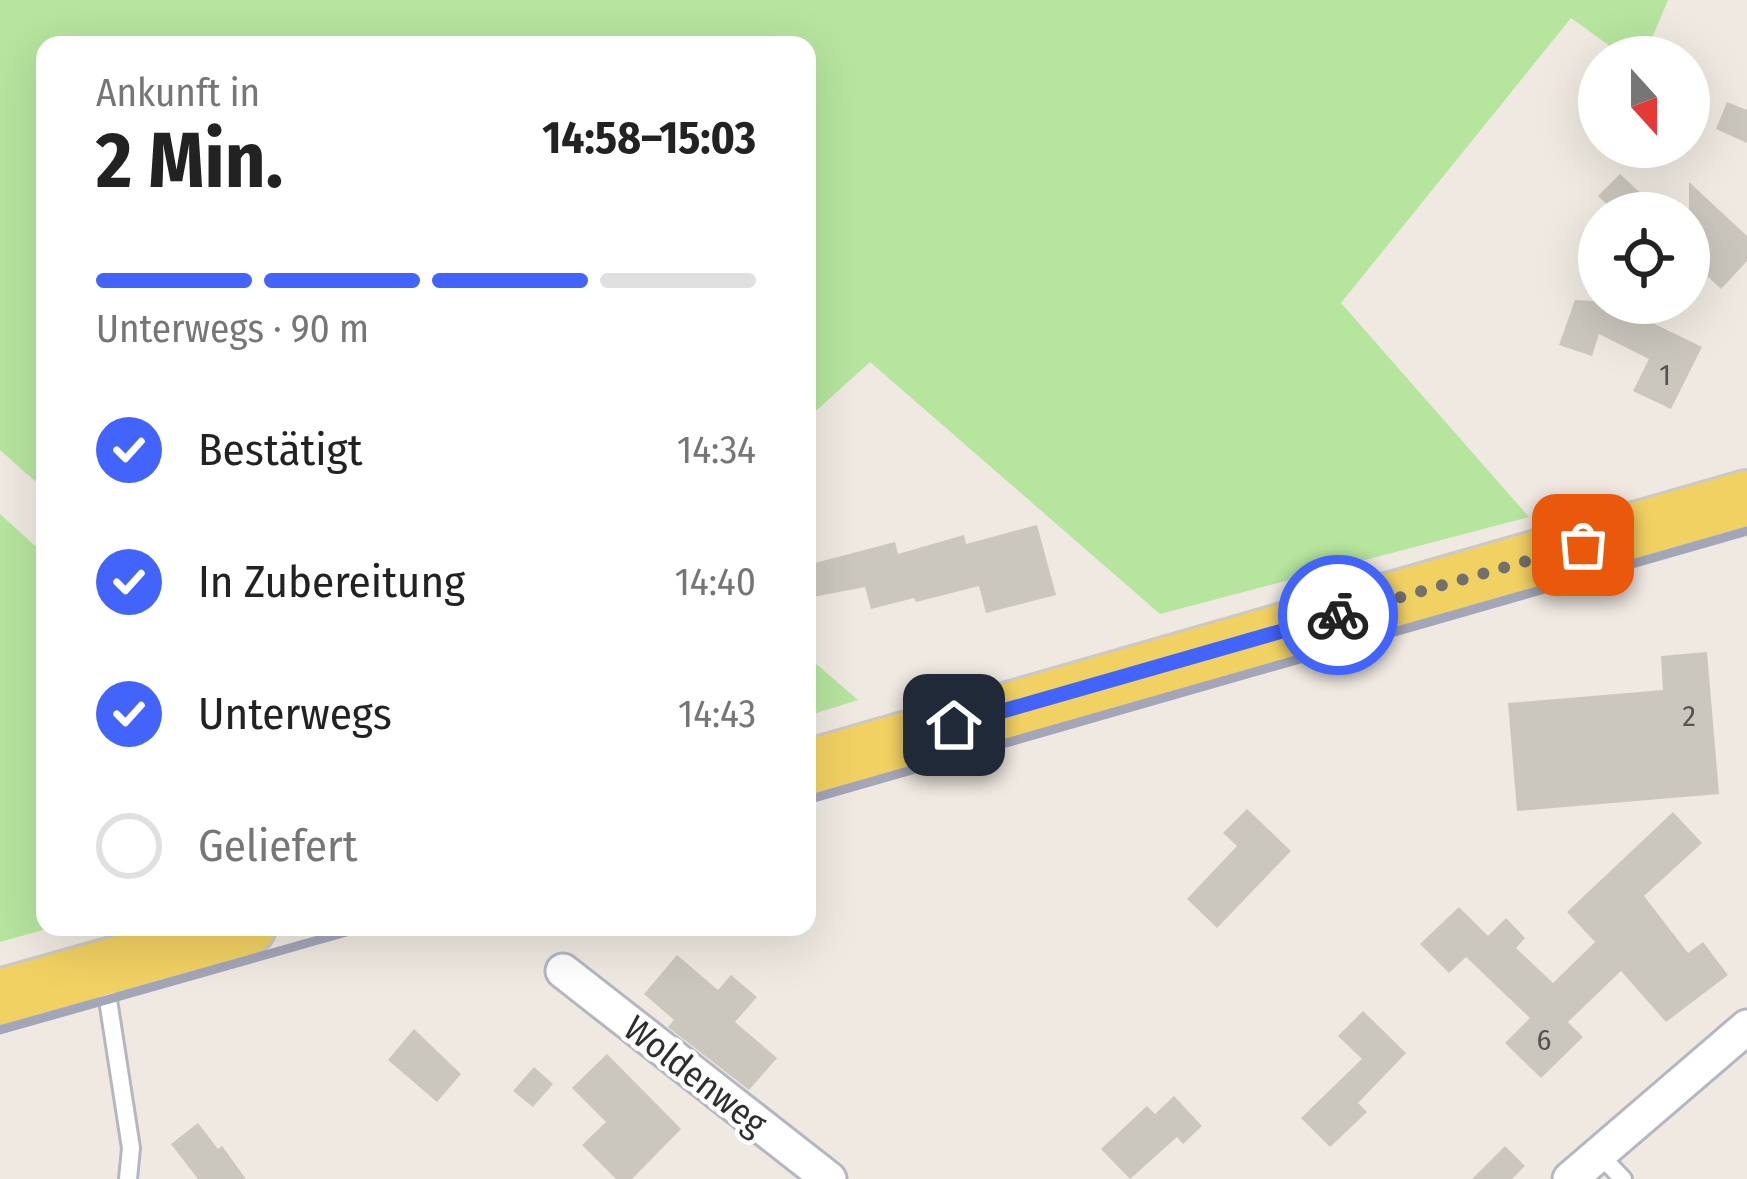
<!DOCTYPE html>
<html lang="de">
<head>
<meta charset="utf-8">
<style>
  body { margin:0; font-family:"Fira Sans Condensed",sans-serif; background:#f2f2f2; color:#222; height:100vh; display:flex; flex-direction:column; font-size:45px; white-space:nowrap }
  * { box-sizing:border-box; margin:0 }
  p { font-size:39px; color:#767676 }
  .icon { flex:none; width:66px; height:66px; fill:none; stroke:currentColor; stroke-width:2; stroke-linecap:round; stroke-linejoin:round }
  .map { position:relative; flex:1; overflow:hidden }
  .sheet { position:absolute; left:36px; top:36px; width:780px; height:900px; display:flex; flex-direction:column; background:#fff; border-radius:24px; box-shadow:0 12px 48px #0002 }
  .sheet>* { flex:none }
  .needle { width:78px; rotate:159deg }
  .fabs { position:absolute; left:1578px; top:36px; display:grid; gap:24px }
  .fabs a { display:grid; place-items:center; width:132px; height:132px; border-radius:50%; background:#fff; box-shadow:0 12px 48px #0002; font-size:60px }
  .pin { position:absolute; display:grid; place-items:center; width:102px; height:102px; color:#fff; margin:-51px; border-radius:24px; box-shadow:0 6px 18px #0006 }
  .courier { position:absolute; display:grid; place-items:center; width:120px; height:120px; margin:-60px; border:9px solid #4264fb; border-radius:50%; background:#fff; color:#222; box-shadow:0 3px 15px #0007 }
  .summary em { font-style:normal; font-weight:700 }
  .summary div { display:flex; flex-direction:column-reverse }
  .summary { display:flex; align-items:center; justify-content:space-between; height:204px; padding:0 60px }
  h1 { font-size:78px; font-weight:700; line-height:90px }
  .bar { display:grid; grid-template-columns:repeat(4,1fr); gap:18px 12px; align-content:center; height:144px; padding:0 60px }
  .bar i { height:15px; border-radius:9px; background:#e0e0e0 }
  .bar .on { background:#4264fb }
  .bar p { grid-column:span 4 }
  ol { padding:0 60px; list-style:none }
  li { display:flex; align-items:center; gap:36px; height:132px }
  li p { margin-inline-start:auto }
  li .icon { padding:12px; border-radius:50%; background:#4264fb; color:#fff; stroke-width:4 }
  li:last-child { color:#767676 }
  li i { width:66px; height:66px; border:6px solid #e0e0e0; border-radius:50% }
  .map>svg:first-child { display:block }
  .green { fill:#b6e59e }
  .building { fill:#cbc7bf }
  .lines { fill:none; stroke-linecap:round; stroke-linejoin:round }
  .lane-casing { stroke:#b4b7c1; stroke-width:22 }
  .street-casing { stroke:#b4b7c1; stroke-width:39 }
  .primary-casing { stroke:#c9c9c9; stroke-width:60 }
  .lane { stroke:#fff; stroke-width:16 }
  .street { stroke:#fff; stroke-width:33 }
  .primary { stroke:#f2d163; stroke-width:54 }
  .rail { stroke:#a3a6b8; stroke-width:9 }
  .done { stroke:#726f6d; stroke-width:12; stroke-dasharray:0 21.6 }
  .route { stroke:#4264fb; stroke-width:15 }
  .labels { text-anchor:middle; stroke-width:9; stroke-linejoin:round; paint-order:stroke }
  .number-label { font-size:30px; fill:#555452 }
  .street-label { font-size:36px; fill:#2e2e2e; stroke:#fff }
</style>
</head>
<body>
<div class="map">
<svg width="1747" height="1179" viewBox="0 0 1747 1179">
  <rect width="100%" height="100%" fill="#efe9e1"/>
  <g class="green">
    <path d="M0 0H1668L1644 57H1625L1571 18 1341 303 1529 517 1160 614 870 362 807 419V45H45V490L0 450Z"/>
    <path d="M0 514 45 555V927H54L0 942Z"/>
    <path d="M807 656 858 700 807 716Z"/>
  </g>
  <g class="building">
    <path d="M1727 102 1747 110V143L1716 129Z"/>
    <path d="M1620 174 1662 213H1616L1598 196Z"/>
    <path d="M1689 182 1747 236V261L1721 289 1689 259Z"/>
    <path d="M1575 300 1631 303 1628 311 1702 347 1671 409 1633 391 1649 359 1599 334 1592 356 1559 345Z"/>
    <path d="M1037 525 1056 595 986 613 979 586 916 602 914 598 871 609 865 587 807 598V565L895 542 898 554 964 535 966 544Z"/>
    <path d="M1707 652 1719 794 1517 811 1508 703 1663 690 1661 656Z"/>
    <path d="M1247 809 1291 851 1217 928 1187 899 1237 846 1223 833Z"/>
    <path d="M1673 812 1702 843 1644 896 1688 953 1703 942 1728 975 1666 1022 1621 971 1568 1022 1583 1037 1541 1078 1505 1043 1530 1018 1466 957 1449 973 1420 944 1459 907 1488 936 1506 918 1525 938 1516 948 1553 983 1595 942 1567 912Z"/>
    <path d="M677 955 718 990 731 975 757 997 735 1022 777 1058 749 1090 668 1027 674 1020 644 994Z"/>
    <path d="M1363 1011 1406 1053 1358 1103 1367 1112 1330 1147 1301 1118 1362 1059 1338 1036Z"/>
    <path d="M414 1029 461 1074 437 1102 388 1060Z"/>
    <path d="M607 1054 681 1129 632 1179H616L582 1145 606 1122 572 1088Z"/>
    <path d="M534 1067 553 1084 533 1107 513 1091Z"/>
    <path d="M1174 1096 1202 1126 1183 1144 1177 1137 1130 1179 1101 1149 1147 1106 1155 1114Z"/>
    <path d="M198 1123 218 1149 222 1146 246 1179H198L171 1144Z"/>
    <path d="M1505 1146 1525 1166 1512 1179H1472Z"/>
  </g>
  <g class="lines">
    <defs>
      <g id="lane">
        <path d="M104 974 131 1148 128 1179"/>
        <path d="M1598 1153 1623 1179"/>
      </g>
      <g id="street">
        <path d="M563 971 829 1179"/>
        <path d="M1570 1179 1747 1027"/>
      </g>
      <g id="primary">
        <path d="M807 768 1747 498"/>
        <path d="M0 997 248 927"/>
      </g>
    </defs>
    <use href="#lane" class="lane-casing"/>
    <use href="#street" class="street-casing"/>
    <use href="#primary" class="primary-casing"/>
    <use href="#lane" class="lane"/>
    <use href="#street" class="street"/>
    <use href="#primary" class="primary"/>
    <g class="rail">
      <path d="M807 800 1747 531"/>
      <path d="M0 1030 364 927"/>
    </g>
  </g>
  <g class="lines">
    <path class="done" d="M1338 615 1583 545"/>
    <path class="route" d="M954 725 1338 615"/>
  </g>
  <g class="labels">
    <g class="number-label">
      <text x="1665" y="385">1</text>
      <text x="1689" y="726">2</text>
      <text x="1544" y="1050">6</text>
    </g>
    <g class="street-label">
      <text transform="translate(696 1075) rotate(38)" y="13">Woldenweg</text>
    </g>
  </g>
</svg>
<div class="fabs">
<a><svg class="needle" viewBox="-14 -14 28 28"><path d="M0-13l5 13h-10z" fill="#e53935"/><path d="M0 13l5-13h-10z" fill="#767676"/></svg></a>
<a><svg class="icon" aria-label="locate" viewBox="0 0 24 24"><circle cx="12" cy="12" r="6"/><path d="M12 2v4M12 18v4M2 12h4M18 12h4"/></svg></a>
</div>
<div class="pin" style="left:1583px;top:545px;background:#ea580c"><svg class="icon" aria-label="bag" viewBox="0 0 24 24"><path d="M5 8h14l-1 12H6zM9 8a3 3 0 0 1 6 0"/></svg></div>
<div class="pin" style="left:954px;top:725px;background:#1f2937"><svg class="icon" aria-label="home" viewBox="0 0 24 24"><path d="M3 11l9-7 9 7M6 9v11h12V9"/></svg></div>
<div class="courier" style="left:1338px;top:615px"><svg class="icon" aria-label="bike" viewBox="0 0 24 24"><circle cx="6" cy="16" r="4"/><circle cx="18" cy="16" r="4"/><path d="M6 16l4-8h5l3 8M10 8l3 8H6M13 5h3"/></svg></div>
<section class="sheet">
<div class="summary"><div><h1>2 Min.</h1><p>Ankunft in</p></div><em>14:58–15:03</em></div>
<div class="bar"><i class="on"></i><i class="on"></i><i class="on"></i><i></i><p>Unterwegs · 90 m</p></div>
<ol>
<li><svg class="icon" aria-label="check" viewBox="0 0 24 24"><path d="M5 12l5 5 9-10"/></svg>Bestätigt<p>14:34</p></li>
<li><svg class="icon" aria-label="check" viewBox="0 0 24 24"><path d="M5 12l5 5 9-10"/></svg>In Zubereitung<p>14:40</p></li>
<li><svg class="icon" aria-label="check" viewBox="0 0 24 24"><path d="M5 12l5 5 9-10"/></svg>Unterwegs<p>14:43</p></li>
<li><i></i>Geliefert</li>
</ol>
</section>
</div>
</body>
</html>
